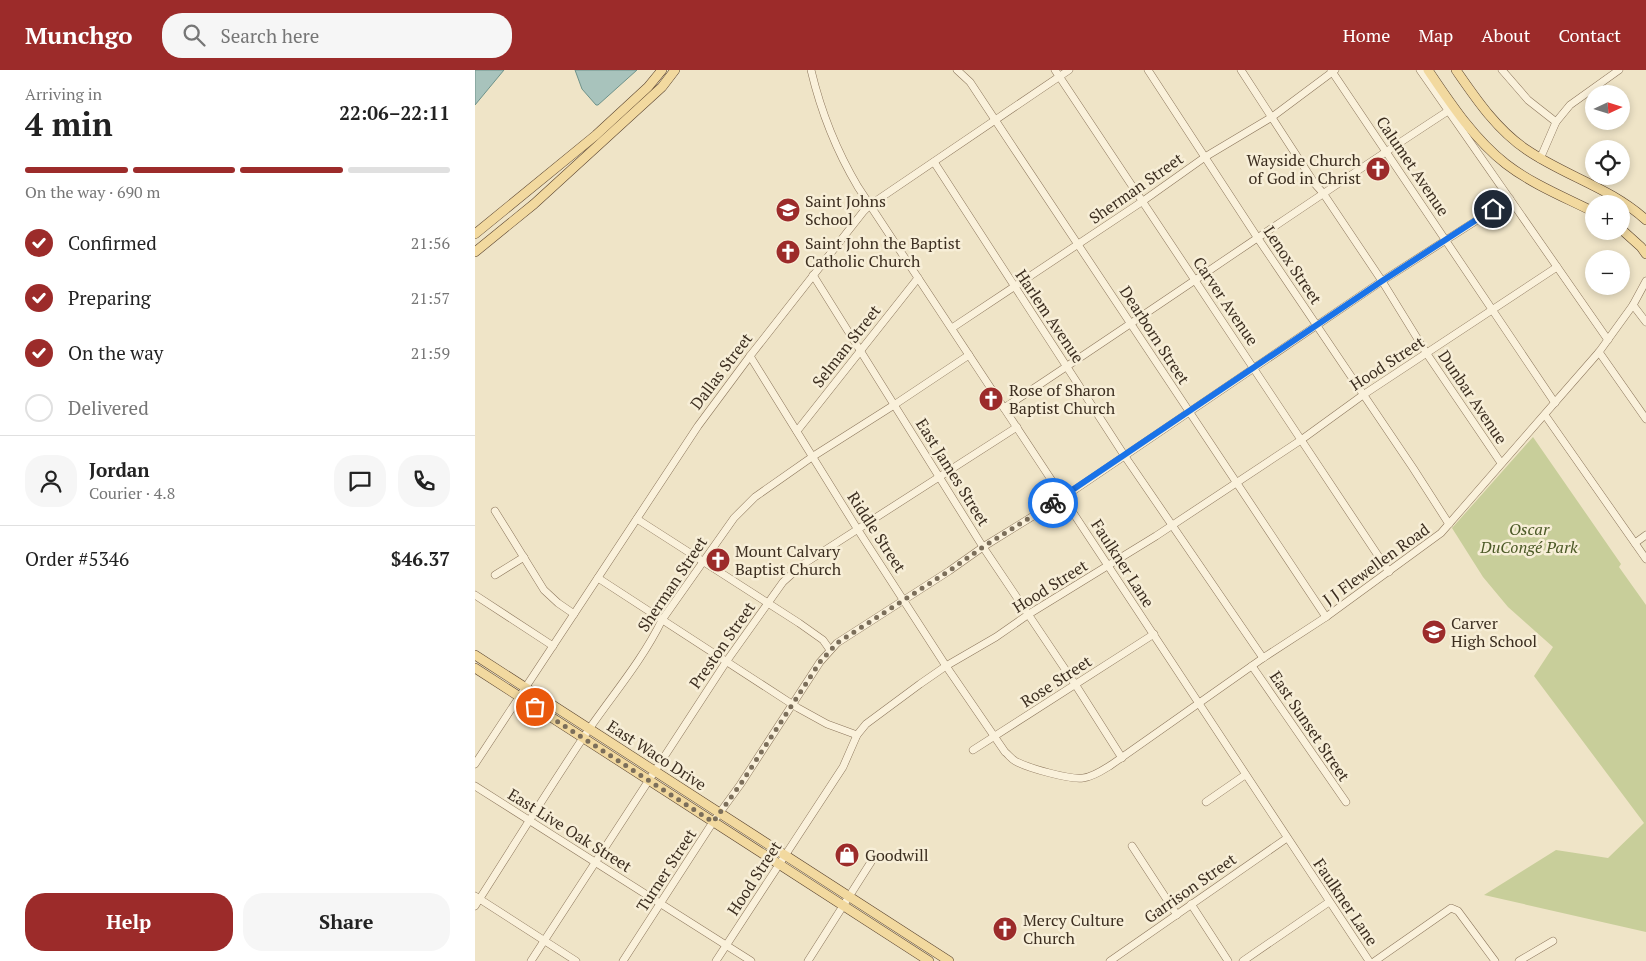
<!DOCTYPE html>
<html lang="en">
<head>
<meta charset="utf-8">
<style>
  body { margin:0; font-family:"PT Serif",serif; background:#f6f6f6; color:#222; height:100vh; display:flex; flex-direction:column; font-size:19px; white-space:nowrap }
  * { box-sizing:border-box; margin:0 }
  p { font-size:16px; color:#767676 }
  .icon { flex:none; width:28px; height:28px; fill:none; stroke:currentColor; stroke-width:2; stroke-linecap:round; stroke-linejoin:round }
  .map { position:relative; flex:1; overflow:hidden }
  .side { display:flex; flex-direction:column; background:#fff; width:475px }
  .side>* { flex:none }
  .needle { width:32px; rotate:86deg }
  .tools { position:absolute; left:1110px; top:15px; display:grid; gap:10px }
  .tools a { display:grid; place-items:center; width:45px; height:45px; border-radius:50%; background:#fff; box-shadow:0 2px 8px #0003; font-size:25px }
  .pin { position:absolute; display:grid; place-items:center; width:42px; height:42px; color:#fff; margin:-21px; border:2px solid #fff; border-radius:50%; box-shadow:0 1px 5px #0007 }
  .courier { position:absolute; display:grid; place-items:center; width:50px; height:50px; margin:-25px; border:4px solid #1a73e8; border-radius:50%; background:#fff; color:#222; box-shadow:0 1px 6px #0007 }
  .overview em { font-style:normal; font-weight:700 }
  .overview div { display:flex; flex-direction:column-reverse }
  .overview { display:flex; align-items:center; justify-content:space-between; height:85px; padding:0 25px }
  h1 { font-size:32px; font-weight:700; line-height:38px }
  .bar { display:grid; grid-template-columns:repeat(4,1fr); gap:8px 5px; align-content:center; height:60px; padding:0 25px }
  .bar i { height:6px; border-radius:4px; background:#e0e0e0 }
  .bar .current { background:#9c2b2a }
  .bar p { grid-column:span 4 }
  .line { display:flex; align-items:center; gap:12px; padding:0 25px; border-top:1px solid #e0e0e0 }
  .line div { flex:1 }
  .round { display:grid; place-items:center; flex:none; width:52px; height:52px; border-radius:20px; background:#f6f6f6 }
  ol { padding:0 25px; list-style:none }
  li { display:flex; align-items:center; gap:15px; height:55px }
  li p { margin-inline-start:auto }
  li .icon { padding:5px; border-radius:50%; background:#9c2b2a; color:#fff; stroke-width:4 }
  li:last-child { color:#767676 }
  li i { width:28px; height:28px; border:2px solid #e0e0e0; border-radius:50% }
  .cta { display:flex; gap:10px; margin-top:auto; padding:10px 25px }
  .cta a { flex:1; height:58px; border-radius:20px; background:#9c2b2a; color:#fff; font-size:20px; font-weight:700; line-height:58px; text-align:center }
  .cta a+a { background:#f6f6f6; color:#222 }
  header { display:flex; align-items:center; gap:30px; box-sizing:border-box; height:70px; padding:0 25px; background:#9c2b2a; color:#fff }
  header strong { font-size:24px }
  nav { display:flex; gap:28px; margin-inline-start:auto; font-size:18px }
  .search { width:350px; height:45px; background:#f6f6f6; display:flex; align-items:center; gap:12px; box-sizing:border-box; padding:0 18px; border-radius:20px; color:#767676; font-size:19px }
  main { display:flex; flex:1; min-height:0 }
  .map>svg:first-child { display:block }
  .green { fill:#c8ce9a }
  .water { fill:#a8c3bc; stroke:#6e928a }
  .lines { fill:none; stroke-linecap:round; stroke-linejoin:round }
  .minor-casing { stroke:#8c765c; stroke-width:8 }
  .major-casing { stroke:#5a4430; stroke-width:10 }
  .minor { stroke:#faf1db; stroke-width:7 }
  .major { stroke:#f2d99f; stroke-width:9 }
  .done { stroke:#7b6e5a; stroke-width:5; stroke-dasharray:0 9 }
  .route { stroke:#1a73e8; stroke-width:6 }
  .labels { text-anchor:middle; stroke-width:5; stroke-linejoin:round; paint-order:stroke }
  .poi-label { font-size:16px; fill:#3c2e20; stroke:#f7eed7; text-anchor:start }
  .street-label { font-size:16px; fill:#3c2e20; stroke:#f7eed7 }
  .park-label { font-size:16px; font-style:italic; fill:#4b5926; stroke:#f7eed7 }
</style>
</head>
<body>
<header>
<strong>Munchgo</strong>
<div class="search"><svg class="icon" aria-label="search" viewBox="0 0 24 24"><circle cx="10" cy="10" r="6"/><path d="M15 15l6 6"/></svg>Search here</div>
<nav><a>Home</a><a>Map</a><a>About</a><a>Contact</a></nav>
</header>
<main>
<section class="side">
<div class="overview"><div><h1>4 min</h1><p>Arriving in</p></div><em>22:06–22:11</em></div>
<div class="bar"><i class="current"></i><i class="current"></i><i class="current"></i><i></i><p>On the way · 690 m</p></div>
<ol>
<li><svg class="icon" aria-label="check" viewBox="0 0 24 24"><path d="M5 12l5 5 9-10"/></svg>Confirmed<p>21:56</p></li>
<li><svg class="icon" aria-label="check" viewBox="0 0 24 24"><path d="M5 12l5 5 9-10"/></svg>Preparing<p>21:57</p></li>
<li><svg class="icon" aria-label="check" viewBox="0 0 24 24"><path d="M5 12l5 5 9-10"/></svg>On the way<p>21:59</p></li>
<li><i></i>Delivered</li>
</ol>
<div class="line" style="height:90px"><a class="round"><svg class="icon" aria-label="person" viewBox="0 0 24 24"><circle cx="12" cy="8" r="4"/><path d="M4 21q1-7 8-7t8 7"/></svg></a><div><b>Jordan</b><p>Courier · 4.8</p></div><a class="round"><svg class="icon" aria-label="chat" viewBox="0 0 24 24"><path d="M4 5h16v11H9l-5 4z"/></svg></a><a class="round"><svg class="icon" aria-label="phone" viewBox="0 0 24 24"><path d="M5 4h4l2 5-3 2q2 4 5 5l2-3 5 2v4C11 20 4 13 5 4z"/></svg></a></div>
<div class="line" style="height:65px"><div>Order #5346</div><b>$46.37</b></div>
<div class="cta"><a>Help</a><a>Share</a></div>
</section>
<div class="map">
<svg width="1171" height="891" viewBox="0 0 1171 891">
  <rect width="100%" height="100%" fill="#efe4c7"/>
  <path class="green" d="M1058 367 1146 494 1144 497 1171 535V862L1009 825 1081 780 1133 788 1169 753 1059 606 1078 577 1033 537 1008 507 977 458Z"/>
  <g class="water">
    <path d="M0 0H29L0 35Z"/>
    <path d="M100 0H162L123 35H121L107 19Z"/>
  </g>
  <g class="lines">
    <defs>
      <g id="minor">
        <path d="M336 0C346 42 361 80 383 117L894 891"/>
        <path d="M482 0 495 12 538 77 851 547"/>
        <path d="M580 0 914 502"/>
        <path d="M673 0 782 167 938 398 974 454"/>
        <path d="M766 0 840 114 848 123 907 211 952 284 1026 393"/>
        <path d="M856 0 1080 333"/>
        <path d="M945 0 1133 270"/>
        <path d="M1027 0 1053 30 1081 52"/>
        <path d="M1065 89 1081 52 1095 35 1144 0"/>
        <path d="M459 92 649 385 788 588"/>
        <path d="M338 205 508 477 600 614 647 688"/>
        <path d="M1158 235 1171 252"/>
        <path d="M477 258 668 131 730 87 797 47 860 0"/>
        <path d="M1124 282 1171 349"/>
        <path d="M275 286 383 460 471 596 530 682C534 685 537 690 542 692 554 698 595 710 608 708 618 707 628 700 636 695L788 588 851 547 966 463 1124 282 1158 235 1171 211"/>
        <path d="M529 338C678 240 824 138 973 41"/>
        <path d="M1070 345 1171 489"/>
        <path d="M322 361 443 208"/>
        <path d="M20 441 69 520 83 533 99 544"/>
        <path d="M162 449 324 553 348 570 355 580"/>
        <path d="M1160 473 1171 465"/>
        <path d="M20 505 49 487"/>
        <path d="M123 508 323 638 352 654 382 665"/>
        <path d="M0 525 78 576"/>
        <path d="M777 596 871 732"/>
        <path d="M498 680 679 564"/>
        <path d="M0 694 223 356 275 286 388 142 395 135 594 0"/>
        <path d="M0 716 276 891"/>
        <path d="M731 732 770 705"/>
        <path d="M657 776 702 845"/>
        <path d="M0 826 101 891"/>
        <path d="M716 834 753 891"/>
        <path d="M0 836C36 780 71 723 108 668 134 629 166 593 187 550L259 448 280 427 337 387 419 335 494 285"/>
        <path d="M56 891 251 592 308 512 327 495 542 357"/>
        <path d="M148 891 238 752 265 715 345 592 362 573 474 501 508 477 589 427 907 211 1035 129"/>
        <path d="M241 891 368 697 382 665 391 654 445 614 471 596 521 567 554 544 681 466 826 370 888 325 1082 197"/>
        <path d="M333 891 396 792"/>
        <path d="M635 891 812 768"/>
        <path d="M768 891 854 832"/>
        <path d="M900 891 976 838 983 841 1020 891"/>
        <path d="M1044 891 1078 871"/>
      </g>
      <g id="major">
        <path d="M953 0C976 34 999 69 1031 94 1057 114 1089 127 1119 142"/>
        <path d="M981 0C1001 29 1022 60 1052 80 1090 106 1136 118 1171 150"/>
        <path d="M1146 159 1166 177 1171 184"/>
        <path d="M0 164 121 65 173 17 187 0"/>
        <path d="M0 182 59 134 187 17 200 0"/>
        <path d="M0 585 474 891"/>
        <path d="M0 598 454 891"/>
      </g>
    </defs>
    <use href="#minor" class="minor-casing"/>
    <use href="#major" class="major-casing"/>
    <use href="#minor" class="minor"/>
    <use href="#major" class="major"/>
  </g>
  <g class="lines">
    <path class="done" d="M60 637 238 752 265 715 345 592 362 573 474 501 508 477 578 433"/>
    <path class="route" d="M578 433 907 211 1018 139"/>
  </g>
  <defs>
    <symbol id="church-disc" viewBox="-11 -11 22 22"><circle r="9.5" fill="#9c2b2a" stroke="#f7eed7"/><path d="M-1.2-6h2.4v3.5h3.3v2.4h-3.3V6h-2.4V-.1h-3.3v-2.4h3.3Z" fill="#fff"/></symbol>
    <symbol id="school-disc" viewBox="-11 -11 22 22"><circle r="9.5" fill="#9c2b2a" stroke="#f7eed7"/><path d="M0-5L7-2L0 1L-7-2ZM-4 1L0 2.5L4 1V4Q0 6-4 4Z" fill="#fff"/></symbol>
    <symbol id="shop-disc" viewBox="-11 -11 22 22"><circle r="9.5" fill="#9c2b2a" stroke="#f7eed7"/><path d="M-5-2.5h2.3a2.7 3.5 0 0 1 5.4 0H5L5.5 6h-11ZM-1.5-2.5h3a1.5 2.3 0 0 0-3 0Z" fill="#fff"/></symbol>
  </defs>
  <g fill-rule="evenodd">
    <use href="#church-disc" x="889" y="85" width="28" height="28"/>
    <use href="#school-disc" x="299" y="126" width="28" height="28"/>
    <use href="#church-disc" x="299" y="168" width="28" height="28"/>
    <use href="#church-disc" x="502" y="315" width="28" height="28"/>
    <use href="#church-disc" x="229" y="476" width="28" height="28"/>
    <use href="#school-disc" x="945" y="548" width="28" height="28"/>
    <use href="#shop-disc" x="358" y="771" width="28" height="28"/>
    <use href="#church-disc" x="516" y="845" width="28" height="28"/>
  </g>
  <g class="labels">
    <g class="poi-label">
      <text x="886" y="96" text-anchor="end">Wayside Church<tspan x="886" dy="18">of God in Christ</tspan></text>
      <text x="330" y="137">Saint Johns<tspan x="330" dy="18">School</tspan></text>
      <text x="330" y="179">Saint John the Baptist<tspan x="330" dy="18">Catholic Church</tspan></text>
      <text x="534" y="326">Rose of Sharon<tspan x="534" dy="18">Baptist Church</tspan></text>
      <text x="260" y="487">Mount Calvary<tspan x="260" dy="18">Baptist Church</tspan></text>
      <text x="976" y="559">Carver<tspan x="976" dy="18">High School</tspan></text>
      <text x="390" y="791">Goodwill</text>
      <text x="548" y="856">Mercy Culture<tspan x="548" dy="18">Church</tspan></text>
    </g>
    <g class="street-label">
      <text transform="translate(938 96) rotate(56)" y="6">Calumet Avenue</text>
      <text transform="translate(661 118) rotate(-35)" y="6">Sherman Street</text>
      <text transform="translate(818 195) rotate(56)" y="6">Lenox Street</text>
      <text transform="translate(751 231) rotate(56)" y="6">Carver Avenue</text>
      <text transform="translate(575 246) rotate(56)" y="6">Harlem Avenue</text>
      <text transform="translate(680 265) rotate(57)" y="6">Dearborn Street</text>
      <text transform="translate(371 276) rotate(-52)" y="6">Selman Street</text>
      <text transform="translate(912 293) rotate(-33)" y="6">Hood Street</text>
      <text transform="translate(246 301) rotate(-53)" y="6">Dallas Street</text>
      <text transform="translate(998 327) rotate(56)" y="6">Dunbar Avenue</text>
      <text transform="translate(478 402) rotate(58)" y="6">East James Street</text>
      <text transform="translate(402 462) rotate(57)" y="6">Riddle Street</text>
      <text transform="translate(648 493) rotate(57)" y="6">Faulkner Lane</text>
      <text transform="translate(901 494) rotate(-36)" y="6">J J Flewellen Road</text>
      <text transform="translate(197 514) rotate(-56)" y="6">Sherman Street</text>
      <text transform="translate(575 516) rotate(-32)" y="6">Hood Street</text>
      <text transform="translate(247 575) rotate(-55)" y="6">Preston Street</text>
      <text transform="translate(581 611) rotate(-33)" y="6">Rose Street</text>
      <text transform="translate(835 656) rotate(56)" y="6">East Sunset Street</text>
      <text transform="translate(182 685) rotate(33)" y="6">East Waco Drive</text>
      <text transform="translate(95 760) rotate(32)" y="6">East Live Oak Street</text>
      <text transform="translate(191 800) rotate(-57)" y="6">Turner Street</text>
      <text transform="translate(279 808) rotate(-57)" y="6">Hood Street</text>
      <text transform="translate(715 818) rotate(-35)" y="6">Garrison Street</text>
      <text transform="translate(871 832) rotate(56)" y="6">Faulkner Lane</text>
    </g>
    <g class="park-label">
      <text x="1054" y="465">Oscar<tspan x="1054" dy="18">DuCongé Park</tspan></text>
    </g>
  </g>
</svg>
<div class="tools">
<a><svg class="needle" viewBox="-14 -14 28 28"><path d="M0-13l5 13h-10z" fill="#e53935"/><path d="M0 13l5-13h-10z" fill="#767676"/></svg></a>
<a><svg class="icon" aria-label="locate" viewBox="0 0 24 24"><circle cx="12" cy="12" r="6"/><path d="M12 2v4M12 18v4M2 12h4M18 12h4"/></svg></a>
<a>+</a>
<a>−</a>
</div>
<div class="pin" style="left:60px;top:637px;background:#ea580c"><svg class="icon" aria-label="bag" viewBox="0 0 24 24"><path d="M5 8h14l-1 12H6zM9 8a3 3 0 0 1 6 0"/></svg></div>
<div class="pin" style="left:1018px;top:139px;background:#1f2937"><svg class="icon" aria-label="home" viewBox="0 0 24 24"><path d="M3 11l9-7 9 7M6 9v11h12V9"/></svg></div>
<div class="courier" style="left:578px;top:433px"><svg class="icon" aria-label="bike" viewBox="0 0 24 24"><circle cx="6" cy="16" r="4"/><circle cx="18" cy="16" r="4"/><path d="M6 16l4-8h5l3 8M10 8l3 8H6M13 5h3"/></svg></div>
</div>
</main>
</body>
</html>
